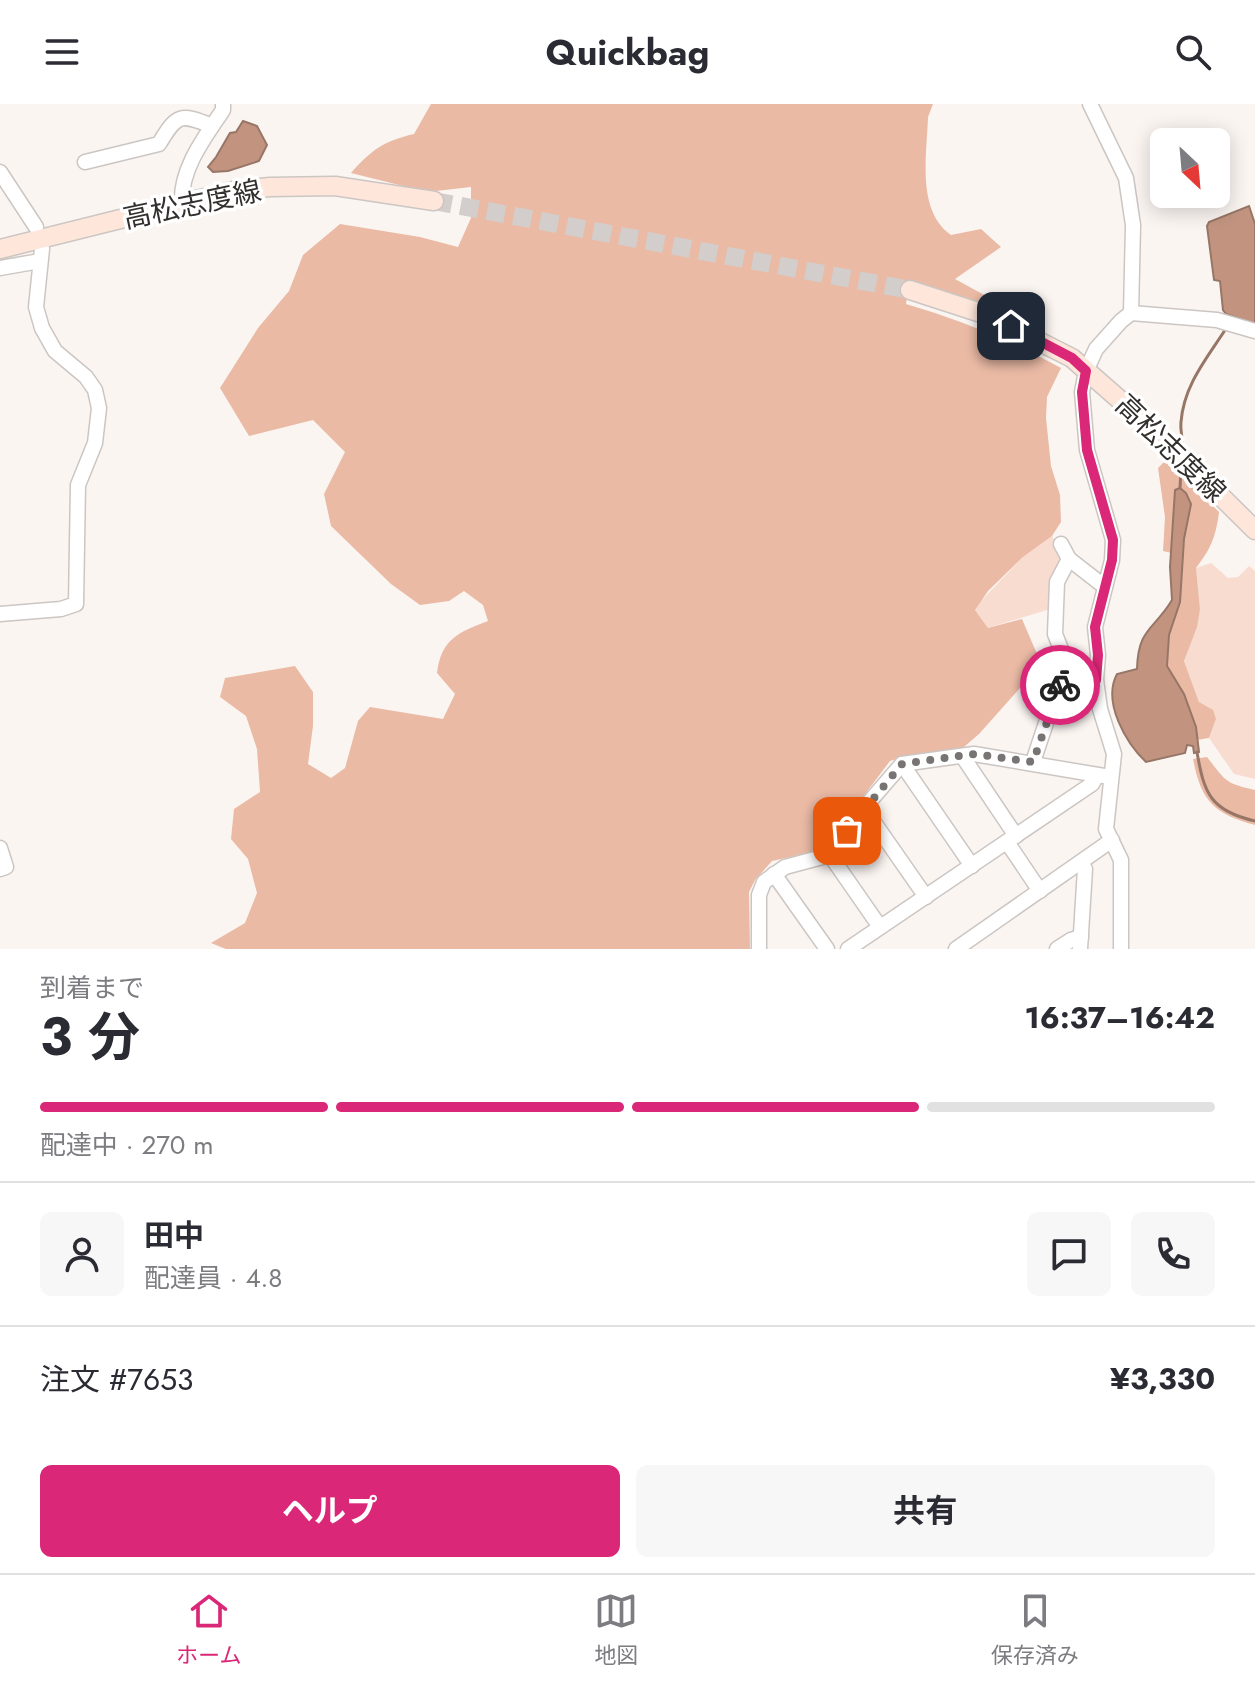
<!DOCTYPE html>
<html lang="ja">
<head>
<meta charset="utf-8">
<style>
  body { margin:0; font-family:Jost,"Noto Sans JP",sans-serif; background:#f7f7f7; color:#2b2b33; height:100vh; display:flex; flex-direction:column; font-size:30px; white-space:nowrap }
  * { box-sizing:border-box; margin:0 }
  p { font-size:26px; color:#7c7c81 }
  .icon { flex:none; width:44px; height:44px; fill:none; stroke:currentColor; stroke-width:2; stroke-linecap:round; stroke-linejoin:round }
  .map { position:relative; height:845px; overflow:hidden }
  .sheet { display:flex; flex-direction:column; background:#fff; flex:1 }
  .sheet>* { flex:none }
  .needle { width:52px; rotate:154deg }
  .fabs { position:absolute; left:1150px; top:24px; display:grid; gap:16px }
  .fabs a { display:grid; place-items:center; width:80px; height:80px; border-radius:12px; background:#fff; box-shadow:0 4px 20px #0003; font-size:40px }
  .pin { position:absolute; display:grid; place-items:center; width:68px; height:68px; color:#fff; margin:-34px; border-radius:16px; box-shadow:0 4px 12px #0006 }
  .courier { position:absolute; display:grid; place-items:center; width:80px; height:80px; margin:-40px; border:6px solid #db2777; border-radius:50%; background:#fff; color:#222; box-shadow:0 2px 10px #0007 }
  .overview em { font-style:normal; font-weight:700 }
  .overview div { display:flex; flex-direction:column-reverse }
  .overview { display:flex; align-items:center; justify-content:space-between; height:136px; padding:0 40px }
  h1 { font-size:52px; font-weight:700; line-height:60px }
  .bar { display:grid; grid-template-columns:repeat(4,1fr); gap:12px 8px; align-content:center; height:96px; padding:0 40px }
  .bar i { height:10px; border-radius:6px; background:#e1e1e2 }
  .bar .active { background:#db2777 }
  .bar p { grid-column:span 4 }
  .line { display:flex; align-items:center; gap:20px; padding:0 40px; border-top:2px solid #e1e1e2 }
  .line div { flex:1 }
  .round { display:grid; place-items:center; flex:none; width:84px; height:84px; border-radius:12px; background:#f7f7f7 }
  .cta { display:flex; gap:16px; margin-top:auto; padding:16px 40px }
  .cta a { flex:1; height:92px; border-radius:12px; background:#db2777; color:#fff; font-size:32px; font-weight:700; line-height:92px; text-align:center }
  .cta a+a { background:#f7f7f7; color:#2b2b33 }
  header { display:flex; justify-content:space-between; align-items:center; height:104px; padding:0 40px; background:#fff; font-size:36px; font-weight:700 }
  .menu { display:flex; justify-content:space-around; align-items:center; height:112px; border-top:2px solid #e1e1e2; background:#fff; font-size:22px; color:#7c7c81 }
  .menu a { display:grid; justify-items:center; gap:4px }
  .menu .active { color:#db2777 }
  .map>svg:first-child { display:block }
  .green { fill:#f8dcd0 }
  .forest { fill:#eabaa5 }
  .water { fill:#c29480; stroke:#977667; stroke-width:2 }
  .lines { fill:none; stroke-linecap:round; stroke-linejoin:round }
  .stream { stroke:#977667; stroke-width:3 }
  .secondary-tunnel { stroke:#d3cdcb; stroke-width:18; stroke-dasharray:18 9; stroke-linecap:butt }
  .minor-casing { stroke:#ccc6c3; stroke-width:17 }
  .secondary-casing { stroke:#ccc6c3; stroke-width:21 }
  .minor { stroke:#fff; stroke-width:14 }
  .secondary { stroke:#fee6db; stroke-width:18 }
  .done { stroke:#787473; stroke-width:8; stroke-dasharray:0 14.4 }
  .route { stroke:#db2777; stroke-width:10 }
  .labels { text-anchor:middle; stroke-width:7; stroke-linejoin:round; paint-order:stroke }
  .street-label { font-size:28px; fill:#322f2e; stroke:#fff }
</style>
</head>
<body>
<header><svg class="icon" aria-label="menu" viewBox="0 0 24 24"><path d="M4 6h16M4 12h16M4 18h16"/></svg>Quickbag<svg class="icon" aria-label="search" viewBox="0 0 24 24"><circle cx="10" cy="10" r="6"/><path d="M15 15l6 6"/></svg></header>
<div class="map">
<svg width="1255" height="845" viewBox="0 0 1255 845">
  <rect width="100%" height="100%" fill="#fbf5f2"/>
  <g class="green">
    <path d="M1052 432 1062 452 1054 468 1050 505 988 524 975 506 979 499 1023 453Z"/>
    <path d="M1211 459 1228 474 1238 473 1249 462 1255 467V675L1234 670 1209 634 1216 615 1199 598 1184 557 1200 505 1196 464Z"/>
  </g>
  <g class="forest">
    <path d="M431 0H933L928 13C927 51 916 106 951 131L981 125 1001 143 955 175 1010 205 1002 212 909 182 906 200C961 216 1011 237 1061 264L1047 293 1046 314 1051 362 1060 391 1061 418 1052 432 1023 453 988 487 975 506 988 524 1022 515 1037 550 1035 567 979 630 958 648 910 651 890 657 828 739 813 748 772 757 755 776 749 788 750 845H226L211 839 245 819 257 789 248 755 231 735 234 705 260 688 257 645 246 612 220 593 225 574 295 562 313 588V622L308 660 331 674 345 664 358 617 370 603 443 615 455 590 437 569C441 535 459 528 488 517L483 501 464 487 449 497 420 501 391 480 331 422 324 390 345 348 313 316 249 332 220 284 258 224 289 187 303 151 340 120 420 133 458 143 471 114V83L427 88 351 69C371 46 384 37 414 30Z"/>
    <path d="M1166 356 1219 408C1216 432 1211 445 1196 464L1200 505 1197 523 1184 557 1199 598 1213 606 1216 615 1209 634 1197 636 1196 622 1184 590 1167 562V551L1169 531 1180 498 1184 435 1191 400 1175 386 1172 449 1163 447 1165 413 1158 364Z"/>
    <path d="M1207 653C1226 677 1224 679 1255 686V721C1214 710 1201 697 1193 655Z"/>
  </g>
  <g class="water">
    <path d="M243 17 257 22 267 41 259 57 228 67 213 68 208 63 216 53 230 29 236 28Z"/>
    <path d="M1249 102 1255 120V220L1226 210 1223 206 1220 177 1214 176 1207 122 1209 118Z"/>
    <path d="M1180 384 1186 389 1191 400 1184 435 1180 498 1169 531 1167 562 1184 590 1196 623 1199 648 1194 649 1193 642 1187 641 1185 649 1146 658C1126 639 1102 598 1117 570L1137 565C1138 524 1154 526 1172 496L1170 463 1175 386Z"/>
  </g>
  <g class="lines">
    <g class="stream">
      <path d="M1182 343C1183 334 1180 326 1181 318 1184 280 1208 253 1227 223"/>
      <path d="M1180 384 1181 365"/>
      <path d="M1197 648C1204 690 1211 707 1255 717"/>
    </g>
    <path class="secondary-tunnel" d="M434 97 910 186"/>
    <defs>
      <g id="minor">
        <path d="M1090 0 1126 74 1133 121 1131 209 1121 217 1096 245 1086 267 1082 288 1087 346 1113 436 1112 456 1095 523 1098 551 1096 576 1100 605 1114 650 1106 725 1121 756V845"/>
        <path d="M85 58 159 40C177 10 180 9 212 22"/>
        <path d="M0 68 36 123"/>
        <path d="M182 99C180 65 205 33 223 6V0"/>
        <path d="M0 164 40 157"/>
        <path d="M1131 209 1217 216 1255 227"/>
        <path d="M1061 440 1069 455 1057 478 1055 530 1072 573"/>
        <path d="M1069 455 1105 483"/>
        <path d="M0 510 61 505 76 500 78 381 95 339 99 304 95 286 86 273 55 247 42 224 36 203 42 145"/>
        <path d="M963 653 1016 732"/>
        <path d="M1033 658 1058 583C1069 569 1080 574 1096 576"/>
        <path d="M902 660 972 762"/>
        <path d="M864 704 926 793"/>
        <path d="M1007 738 1040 787"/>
        <path d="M0 744 6 763 0 765"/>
        <path d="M830 751 880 823"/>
        <path d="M774 770 827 845"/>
        <path d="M759 845V791L764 778 785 763 830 751 864 704 902 660 974 650 1110 673"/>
        <path d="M848 845 1092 680 1097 671"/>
        <path d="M956 845 1112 736"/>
        <path d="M1057 845 1071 836 1081 833"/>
        <path d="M1080 845 1085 765 1081 759"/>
      </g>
      <g id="secondary">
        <path d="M0 145 237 86 270 83 335 82 434 97"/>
        <path d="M910 186 987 211 1072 254 1153 325 1255 426"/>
      </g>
    </defs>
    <use href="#minor" class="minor-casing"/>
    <use href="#secondary" class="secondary-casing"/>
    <use href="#minor" class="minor"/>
    <use href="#secondary" class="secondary"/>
  </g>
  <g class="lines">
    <path class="done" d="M847 727 902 660 974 650 1033 658 1060 581"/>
    <path class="route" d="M1011 222 1072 254 1086 267 1082 288 1087 346 1113 436 1112 456 1095 523 1098 551 1096 576 1072 573 1060 581"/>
  </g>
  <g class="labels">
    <g class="street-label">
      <text transform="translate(192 100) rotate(-12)" y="10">高松志度線</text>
      <text transform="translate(1171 344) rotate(44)" y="10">高松志度線</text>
    </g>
  </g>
</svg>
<div class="fabs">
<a><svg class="needle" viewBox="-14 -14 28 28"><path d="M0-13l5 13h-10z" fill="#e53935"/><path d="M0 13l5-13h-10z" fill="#7c7c81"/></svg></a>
</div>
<div class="pin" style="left:847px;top:727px;background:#ea580c"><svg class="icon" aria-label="bag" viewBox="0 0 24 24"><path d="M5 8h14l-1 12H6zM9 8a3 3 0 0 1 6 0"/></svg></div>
<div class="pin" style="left:1011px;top:222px;background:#1f2937"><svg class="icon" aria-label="home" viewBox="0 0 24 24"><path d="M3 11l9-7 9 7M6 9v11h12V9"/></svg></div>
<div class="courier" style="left:1060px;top:581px"><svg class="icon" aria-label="bike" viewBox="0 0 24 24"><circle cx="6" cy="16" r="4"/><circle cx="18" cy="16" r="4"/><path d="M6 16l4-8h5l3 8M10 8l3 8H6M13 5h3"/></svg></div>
</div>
<section class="sheet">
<div class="overview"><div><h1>3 分</h1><p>到着まで</p></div><em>16:37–16:42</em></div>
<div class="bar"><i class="active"></i><i class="active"></i><i class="active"></i><i></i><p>配達中 · 270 m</p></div>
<div class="line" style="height:144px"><a class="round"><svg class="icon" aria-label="person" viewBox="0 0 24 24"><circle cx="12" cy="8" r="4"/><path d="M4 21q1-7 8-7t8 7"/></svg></a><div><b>田中</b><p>配達員 · 4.8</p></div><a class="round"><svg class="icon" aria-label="chat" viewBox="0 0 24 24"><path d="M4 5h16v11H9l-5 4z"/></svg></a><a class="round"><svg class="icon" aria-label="phone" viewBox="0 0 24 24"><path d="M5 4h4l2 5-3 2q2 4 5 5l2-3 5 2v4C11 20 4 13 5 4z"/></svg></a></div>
<div class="line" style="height:104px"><div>注文 #7653</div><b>¥3,330</b></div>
<div class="cta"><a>ヘルプ</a><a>共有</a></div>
</section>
<nav class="menu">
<a class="active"><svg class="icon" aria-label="home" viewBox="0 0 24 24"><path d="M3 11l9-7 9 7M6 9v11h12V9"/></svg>ホーム</a>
<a><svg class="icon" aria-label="map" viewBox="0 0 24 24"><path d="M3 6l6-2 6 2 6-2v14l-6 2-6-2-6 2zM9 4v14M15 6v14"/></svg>地図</a>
<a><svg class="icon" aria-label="saved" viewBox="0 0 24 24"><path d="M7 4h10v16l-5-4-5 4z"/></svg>保存済み</a>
</nav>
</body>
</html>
